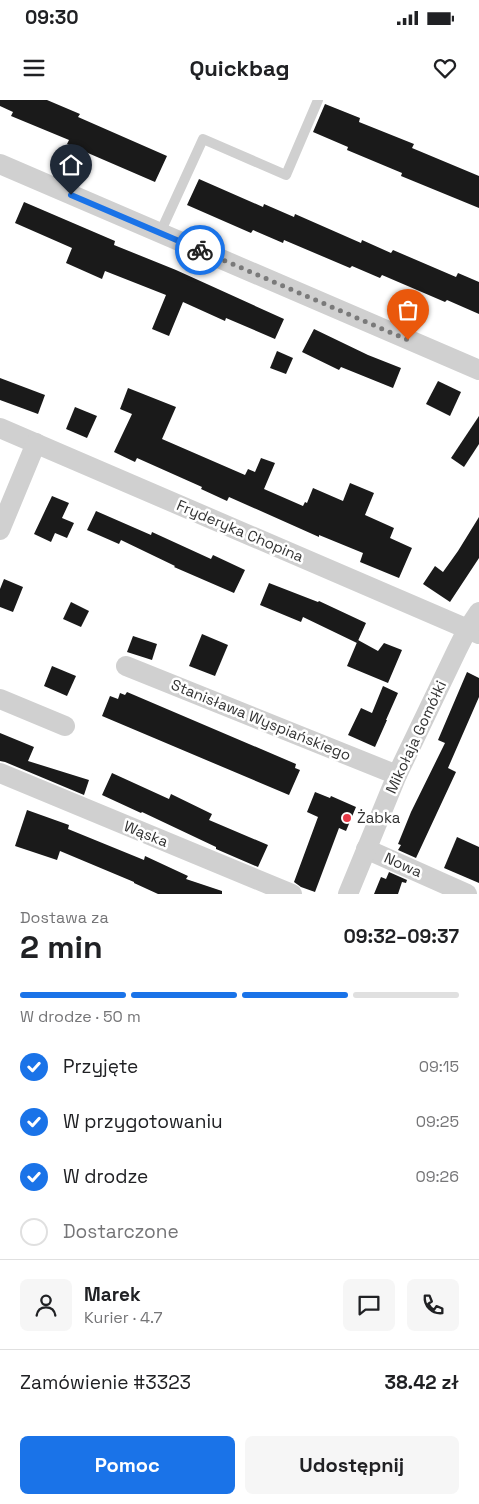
<!DOCTYPE html>
<html lang="pl">
<head>
<meta charset="utf-8">
<style>
  body { margin:0; font-family:"Space Grotesk",sans-serif; background:#f6f6f6; color:#202124; height:100vh; display:flex; flex-direction:column; font-size:19px; white-space:nowrap }
  * { box-sizing:border-box; margin:0 }
  p { font-size:16px; color:#757577 }
  .icon { flex:none; width:28px; height:28px; fill:none; stroke:currentColor; stroke-width:2; stroke-linecap:round; stroke-linejoin:round }
  .map { position:relative; height:794px; overflow:hidden }
  .drawer { display:flex; flex-direction:column; background:#fff; flex:1 }
  .drawer>* { flex:none }
  .pin { position:absolute; display:grid; place-items:center; width:42px; height:42px; color:#fff; margin:-51px -21px; border-radius:50% 50% 50% 0; rotate:-45deg; box-shadow:0 0 5px #0007 }
  .pin .icon { rotate:45deg }
  .courier { position:absolute; display:grid; place-items:center; width:50px; height:50px; margin:-25px; border:4px solid #1a73e8; border-radius:50%; background:#fff; color:#222; box-shadow:0 1px 6px #0007 }
  .overview em { font-style:normal; font-weight:700 }
  .overview div { display:flex; flex-direction:column-reverse }
  .overview { display:flex; align-items:center; justify-content:space-between; height:85px; padding:0 20px }
  h1 { font-size:32px; font-weight:700; line-height:38px }
  .bar { display:grid; grid-template-columns:repeat(4,1fr); gap:8px 5px; align-content:center; height:60px; padding:0 20px }
  .bar i { height:6px; border-radius:4px; background:#e0e0e0 }
  .bar .selected { background:#1a73e8 }
  .bar p { grid-column:span 4 }
  .line { display:flex; align-items:center; gap:12px; padding:0 20px; border-top:1px solid #e0e0e0 }
  .line div { flex:1 }
  .round { display:grid; place-items:center; flex:none; width:52px; height:52px; border-radius:8px; background:#f6f6f6 }
  ol { padding:0 20px; list-style:none }
  li { display:flex; align-items:center; gap:15px; height:55px }
  li p { margin-inline-start:auto }
  li .icon { padding:5px; border-radius:50%; background:#1a73e8; color:#fff; stroke-width:4 }
  li:last-child { color:#757577 }
  li i { width:28px; height:28px; border:2px solid #e0e0e0; border-radius:50% }
  .primary-button { display:flex; gap:10px; margin-top:auto; padding:10px 20px }
  .primary-button a { flex:1; height:58px; border-radius:8px; background:#1a73e8; color:#fff; font-size:20px; font-weight:700; line-height:58px; text-align:center }
  .primary-button a+a { background:#f6f6f6; color:#202124 }
  .status { display:flex; justify-content:space-between; align-items:center; height:35px; padding:0 25px; background:#fff; direction:ltr }
  .status svg { height:14px; fill:currentColor }
  header { display:flex; justify-content:space-between; align-items:center; height:65px; padding:0 20px; background:#fff; font-size:22px; font-weight:700 }
  .map>svg:first-child { display:block }
  .building { fill:#1a1a1a }
  .lines { fill:none; stroke-linecap:round; stroke-linejoin:round }
  .lane { stroke:#d0d0d0; stroke-width:10 }
  .street { stroke:#d0d0d0; stroke-width:20 }
  .done { stroke:#7a7a7a; stroke-width:5; stroke-dasharray:0 9 }
  .route { stroke:#1a73e8; stroke-width:6 }
  .poi-dot { fill:#e63946; stroke:#fff; stroke-width:2 }
  .labels { text-anchor:middle; stroke-width:5; stroke-linejoin:round; paint-order:stroke }
  .street-label { font-size:15px; fill:#333; stroke:#fff }
  .poi-label { font-size:15px; fill:#333; stroke:#fff; text-anchor:start }
</style>
</head>
<body>
<div class="status"><b>09:30</b><svg viewBox="0 0 49 12"><path d="M0 12V9h3v3zM5 12V6h3v6zM10 12V3h3v9zM15 12V0h3v12zM26 1h20v11H26zM47 4h2v5h-2z"/></svg></div>
<header><svg class="icon" aria-label="menu" viewBox="0 0 24 24"><path d="M4 6h16M4 12h16M4 18h16"/></svg>Quickbag<svg class="icon" aria-label="heart" viewBox="0 0 24 24"><path d="M12 20l-8-8c-3-5 5-10 8-4 3-6 11-1 8 4z"/></svg></header>
<div class="map">
<svg width="479" height="794" viewBox="0 0 479 794">
  <rect width="100%" height="100%" fill="#fff"/>
  <g class="building">
    <path d="M0 0H47L80 14 78 17 167 56 155 82 67 44 69 40 11 16 13 12 0 6Z"/>
    <path d="M325 4 360 18 359 22 414 44 412 48 479 76V108L401 76 402 73 347 50 348 47 313 32Z"/>
    <path d="M199 79 263 107 264 104 294 117 295 114 361 143 362 140 391 153 393 150 456 177 458 173 479 182V214L447 200 445 202 382 175 380 178 352 166 350 168 284 140 283 143 253 130 251 133 187 105Z"/>
    <path d="M24 102 115 141 114 145 176 170 284 219 275 239 226 218 225 221 183 202 169 236 152 229 166 195 105 171 102 179 66 163 72 148 15 123Z"/>
    <path d="M314 229 368 255 401 268 393 288 341 267 339 270 302 252Z"/>
    <path d="M277 251 293 258 286 274 270 268Z"/>
    <path d="M0 278 45 295 38 314 0 300Z"/>
    <path d="M438 281 461 292 450 316 426 304Z"/>
    <path d="M128 288 176 307 162 339 245 375 248 369 255 372 261 358 275 363 264 389 303 406 305 402 307 403 313 388 343 401 350 383 374 393 365 415 394 428 390 438 412 448 399 478 360 462 363 453 319 435V437L229 397 227 401 201 389 202 387 137 358 135 362 114 352 132 314 120 309Z"/>
    <path d="M75 307 97 316 87 338 66 329Z"/>
    <path d="M479 316V344L464 367 451 358Z"/>
    <path d="M52 396 69 403 62 418 74 423 67 438 55 433 51 442 34 434Z"/>
    <path d="M96 411 151 435 152 432 211 459 213 455 245 470 234 493 174 467 175 466 121 440 119 444 87 430Z"/>
    <path d="M479 417V458L450 502 423 484 435 466 443 472 458 451Z"/>
    <path d="M4 479 23 487 13 512 0 507V489Z"/>
    <path d="M269 483 318 502 319 501 366 523 357 543 303 517 301 522 260 505Z"/>
    <path d="M71 502 89 511 81 527 63 519Z"/>
    <path d="M202 534 228 545 215 576 189 566Z"/>
    <path d="M133 536 157 544 152 560 127 552Z"/>
    <path d="M358 540 378 551 384 543 402 550 388 583 347 566Z"/>
    <path d="M52 566 76 576 67 596 44 586Z"/>
    <path d="M467 572 479 578V597L448 668 456 672 416 758 398 750 401 745 398 744 411 712 445 643 438 640Z"/>
    <path d="M383 586 398 593 386 620H387L375 647 348 635 361 608 372 613Z"/>
    <path d="M127 592 296 664 295 668 300 670 289 695 102 616 110 596 118 599 120 593 125 595Z"/>
    <path d="M0 633 34 647 28 661 89 680 84 695 5 662 0 661Z"/>
    <path d="M112 673 169 699 171 694 212 714 209 720 268 745 258 767 216 749V747L142 712 141 713 102 695Z"/>
    <path d="M315 692 330 698 331 696 356 707 346 731 339 728 315 792 301 787 294 782 318 717 307 712Z"/>
    <path d="M27 710 69 725 68 729 144 760 145 756 188 776 186 779 222 791V794H158L134 783V782L60 751 57 760 15 746Z"/>
    <path d="M457 737 479 747V783L444 768Z"/>
    <path d="M389 772 407 780 406 783 402 782 398 794H374L381 777 386 779Z"/>
  </g>
  <g class="lines">
    <path class="lane" d="M160 133 203 39 286 75 318 0"/>
    <g class="street">
      <path d="M0 64 479 270"/>
      <path d="M0 328 479 534"/>
      <path d="M0 430 36 343"/>
      <path d="M126 566 397 675"/>
      <path d="M0 599 65 626"/>
      <path d="M0 673 292 794"/>
      <path d="M366 749 467 794"/>
      <path d="M348 794 397 675 457 550 467 530 479 512"/>
    </g>
  </g>
  <g class="lines">
    <path class="done" d="M200 150 408 240"/>
    <path class="route" d="M71 95 200 150"/>
  </g>
  <circle class="poi-dot" cx="347" cy="718" r="5"/>
  <g class="labels">
    <g class="street-label">
      <text transform="translate(240 431) rotate(23)" y="5">Fryderyka Chopina</text>
      <text transform="translate(261 620) rotate(22)" y="5">Stanisława Wyspiańskiego</text>
      <text transform="translate(416 637) rotate(-65)" y="5">Mikołaja Gomółki</text>
      <text transform="translate(146 734) rotate(22)" y="5">Wąska</text>
      <text transform="translate(403 765) rotate(24)" y="5">Nowa</text>
    </g>
    <g class="poi-label">
      <text x="357" y="723">Żabka</text>
    </g>
  </g>
</svg>
<div class="pin" style="left:408px;top:240px;background:#ea580c"><svg class="icon" aria-label="bag" viewBox="0 0 24 24"><path d="M5 8h14l-1 12H6zM9 8a3 3 0 0 1 6 0"/></svg></div>
<div class="pin" style="left:71px;top:95px;background:#1f2937"><svg class="icon" aria-label="home" viewBox="0 0 24 24"><path d="M3 11l9-7 9 7M6 9v11h12V9"/></svg></div>
<div class="courier" style="left:200px;top:150px"><svg class="icon" aria-label="bike" viewBox="0 0 24 24"><circle cx="6" cy="16" r="4"/><circle cx="18" cy="16" r="4"/><path d="M6 16l4-8h5l3 8M10 8l3 8H6M13 5h3"/></svg></div>
</div>
<section class="drawer">
<div class="overview"><div><h1>2 min</h1><p>Dostawa za</p></div><em>09:32–09:37</em></div>
<div class="bar"><i class="selected"></i><i class="selected"></i><i class="selected"></i><i></i><p>W drodze · 50 m</p></div>
<ol>
<li><svg class="icon" aria-label="check" viewBox="0 0 24 24"><path d="M5 12l5 5 9-10"/></svg>Przyjęte<p>09:15</p></li>
<li><svg class="icon" aria-label="check" viewBox="0 0 24 24"><path d="M5 12l5 5 9-10"/></svg>W przygotowaniu<p>09:25</p></li>
<li><svg class="icon" aria-label="check" viewBox="0 0 24 24"><path d="M5 12l5 5 9-10"/></svg>W drodze<p>09:26</p></li>
<li><i></i>Dostarczone</li>
</ol>
<div class="line" style="height:90px"><a class="round"><svg class="icon" aria-label="person" viewBox="0 0 24 24"><circle cx="12" cy="8" r="4"/><path d="M4 21q1-7 8-7t8 7"/></svg></a><div><b>Marek</b><p>Kurier · 4.7</p></div><a class="round"><svg class="icon" aria-label="chat" viewBox="0 0 24 24"><path d="M4 5h16v11H9l-5 4z"/></svg></a><a class="round"><svg class="icon" aria-label="phone" viewBox="0 0 24 24"><path d="M5 4h4l2 5-3 2q2 4 5 5l2-3 5 2v4C11 20 4 13 5 4z"/></svg></a></div>
<div class="line" style="height:65px"><div>Zamówienie #3323</div><b>38.42 zł</b></div>
<div class="primary-button"><a>Pomoc</a><a>Udostępnij</a></div>
</section>
</body>
</html>
